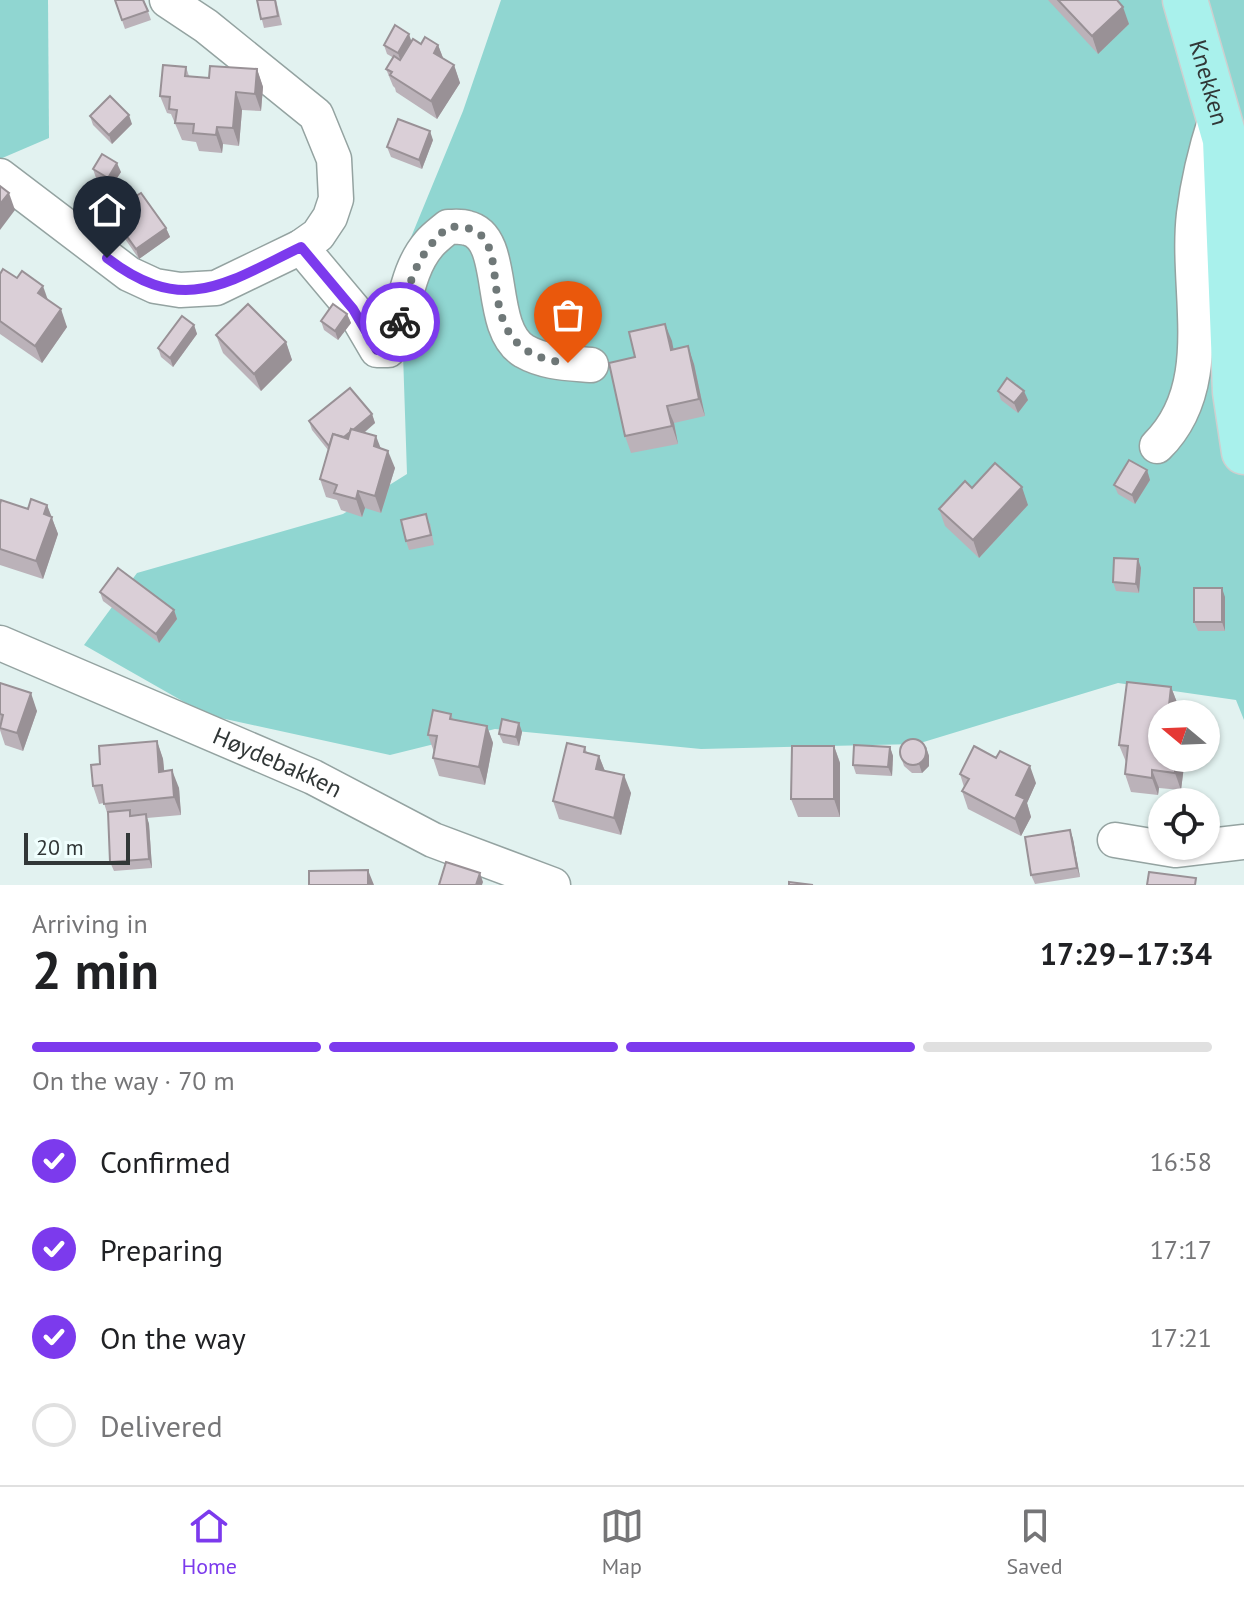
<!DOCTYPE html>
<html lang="en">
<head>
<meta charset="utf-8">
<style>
  body { margin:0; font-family:"PT Sans",sans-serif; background:#f6f6f6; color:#202124; height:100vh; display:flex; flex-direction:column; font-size:30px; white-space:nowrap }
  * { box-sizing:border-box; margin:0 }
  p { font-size:26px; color:#757577 }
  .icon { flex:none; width:44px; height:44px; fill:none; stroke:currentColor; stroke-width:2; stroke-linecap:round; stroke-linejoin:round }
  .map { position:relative; height:885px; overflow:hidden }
  .side { display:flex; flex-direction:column; background:#fff; flex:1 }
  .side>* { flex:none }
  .needle { width:52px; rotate:289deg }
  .controls { position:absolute; left:1148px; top:700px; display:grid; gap:16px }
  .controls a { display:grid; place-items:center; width:72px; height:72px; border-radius:50%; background:#fff; box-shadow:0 2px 6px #0004; font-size:40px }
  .scale { position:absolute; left:24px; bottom:20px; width:106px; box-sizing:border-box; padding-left:8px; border:4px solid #313737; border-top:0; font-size:22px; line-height:28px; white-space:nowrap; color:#313737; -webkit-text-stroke:6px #f0fffe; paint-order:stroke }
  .pin { position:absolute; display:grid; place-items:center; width:68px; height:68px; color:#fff; margin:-82px -34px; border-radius:50% 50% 50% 0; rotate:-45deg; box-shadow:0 0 8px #0007 }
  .pin .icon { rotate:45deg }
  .courier { position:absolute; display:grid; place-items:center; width:80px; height:80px; margin:-40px; border:6px solid #7c3aed; border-radius:50%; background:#fff; color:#222; box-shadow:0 2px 10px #0007 }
  .headline em { font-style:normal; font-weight:800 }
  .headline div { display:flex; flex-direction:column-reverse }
  .headline { display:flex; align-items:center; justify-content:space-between; height:136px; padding:0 32px }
  h1 { font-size:52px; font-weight:800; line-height:60px }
  .bar { display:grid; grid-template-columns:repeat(4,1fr); gap:12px 8px; align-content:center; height:96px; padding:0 32px }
  .bar i { height:10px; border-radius:6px; background:#e0e0e0 }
  .bar .active { background:#7c3aed }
  .bar p { grid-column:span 4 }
  ol { padding:0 32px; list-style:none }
  li { display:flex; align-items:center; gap:24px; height:88px }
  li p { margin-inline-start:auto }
  li .icon { padding:8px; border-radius:50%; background:#7c3aed; color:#fff; stroke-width:4 }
  li:last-child { color:#757577 }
  li i { width:44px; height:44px; border:4px solid #e0e0e0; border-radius:50% }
  .menu { display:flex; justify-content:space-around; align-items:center; height:112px; border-top:2px solid #e0e0e0; background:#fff; font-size:22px; color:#757577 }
  .menu a { display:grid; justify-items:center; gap:4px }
  .menu .active { color:#7c3aed }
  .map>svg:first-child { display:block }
  .green { fill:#90d6d1 }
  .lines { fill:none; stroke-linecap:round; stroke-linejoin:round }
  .minor-casing { stroke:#94a3a1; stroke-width:37 }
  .major-casing { stroke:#cecfcf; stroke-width:47 }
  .minor { stroke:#fff; stroke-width:34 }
  .major { stroke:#a9f1ec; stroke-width:44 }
  .wall { fill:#bbb2b9 }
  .shaded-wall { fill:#999196 }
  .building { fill:#dacfd7; stroke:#999196; stroke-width:2 }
  .done { stroke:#6f7878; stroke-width:8; stroke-dasharray:0 14.4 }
  .route { stroke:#7c3aed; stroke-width:10 }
  .labels { text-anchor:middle; stroke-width:6; stroke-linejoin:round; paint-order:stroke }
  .street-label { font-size:24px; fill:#313737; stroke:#f0fffe }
</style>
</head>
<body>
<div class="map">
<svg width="1244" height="885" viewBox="0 0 1244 885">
  <rect width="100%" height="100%" fill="#e2f2f0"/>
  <g class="green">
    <path d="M0 0H48L49 138 0 159Z"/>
    <path d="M501 0H1244V720L1236 700 1118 683 917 744 701 749 495 729 390 755 207 715 84 645 137 573 343 514 407 474 400 264 463 111Z"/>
  </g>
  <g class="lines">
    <defs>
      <g id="minor">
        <path d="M0 176 129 274 155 286 180 290 216 288 301 247 318 235 330 217 336 199 334 159 316 115 206 26 167 0"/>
        <path d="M301 247 353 309 377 350H388C405 317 404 273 429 244 434 238 442 232 448 227 454 227 461 226 467 228 509 237 485 327 524 351 545 363 568 363 591 365"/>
        <path d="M1157 446C1219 385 1185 291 1194 214 1198 182 1206 149 1216 118"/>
        <path id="s1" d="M0 643 313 777 433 840 553 885"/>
        <path d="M1115 840 1175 850 1244 842"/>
      </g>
      <g id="major">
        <path id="s2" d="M1185 0 1225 140 1235 392 1244 452"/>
      </g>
    </defs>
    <use href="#minor" class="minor-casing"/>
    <use href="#major" class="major-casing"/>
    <use href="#minor" class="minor"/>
    <use href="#major" class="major"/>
  </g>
  <g class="wall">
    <path d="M115 0H144L151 20 125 29Z"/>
    <path d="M257 0H276L282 25 264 28Z"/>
    <path d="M1048 0H1117L1129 24 1098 54Z"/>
    <path d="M412 41 421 44 438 45 443 58 454 65 460 83 437 119 396 92 395 88 393 86 386 69 394 58 387 54 384 45Z"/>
    <path d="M186 67 189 76 209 78 257 69 263 87 261 111 242 110 239 146 223 144 222 153 199 151 196 142 182 140 171 114 167 113 160 96Z"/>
    <path d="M90 116 132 124 112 144 93 125Z"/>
    <path d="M433 140 422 169 391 157 387 147Z"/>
    <path d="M93 169 121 172 111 187 96 178Z"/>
    <path d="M136 196 166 228 170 237 139 259 114 223 111 214 119 208 116 200Z"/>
    <path d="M0 274 48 300 67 327 42 363 0 334Z"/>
    <path d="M347 314 351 323 338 340 324 330 321 321Z"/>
    <path d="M665 324 673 349 694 364 705 416 674 423 678 444 631 453 625 436 635 357Z"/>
    <path d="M194 325 197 334 173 367 161 357 158 348Z"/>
    <path d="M216 335 286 342 292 360 261 391 223 353Z"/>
    <path d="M998 391 1028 400 1018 413 1001 400Z"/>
    <path d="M372 414 375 423 364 433 381 448 395 468 381 513 365 508 362 517 341 510 337 500 326 497 320 479 328 450 312 430 309 421Z"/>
    <path d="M1147 470 1150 480 1135 504 1118 494 1114 485Z"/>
    <path d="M972 488 1028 505 979 558 945 526 939 509Z"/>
    <path d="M0 504 28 509 47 505 58 534 43 579 0 565Z"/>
    <path d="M430 523 434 545 409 550 406 541Z"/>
    <path d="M1138 559 1141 568 1139 593 1116 591 1113 582Z"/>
    <path d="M100 592 174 610 177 619 159 643 103 601Z"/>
    <path d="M1225 597V631H1198L1194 622Z"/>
    <path d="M1127 682 1171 687 1178 705 1177 714H1162V758H1185L1181 790 1159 788 1158 795 1131 792 1125 774 1126 762 1119 745Z"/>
    <path d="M0 683 37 711 23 751 5 745 0 730Z"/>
    <path d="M451 714 453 719 487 726 493 743 485 785 439 776 433 758 434 752 428 735Z"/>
    <path d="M519 723 522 732 519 746 503 743 499 734Z"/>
    <path d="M157 741 163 759 164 771 179 788 181 815 147 818 149 824 152 868 114 871 110 862 108 816 104 803 99 804 93 786 100 764Z"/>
    <path d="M834 746 840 763V817H798L791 799Z"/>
    <path d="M585 747 587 753 599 756 605 771 631 793 621 835 559 819 553 801Z"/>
    <path d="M890 747 893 756 892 776 856 774 853 765Z"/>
    <path d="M926 747 929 756V766L922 773H912L904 766 901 757Z"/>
    <path d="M960 774 1036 783 1027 803 1031 817 1021 836 968 809 962 791 964 787Z"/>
    <path d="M1070 830 1073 839 1080 877 1035 884 1031 875Z"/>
  </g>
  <g class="shaded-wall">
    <path d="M1123 7 1129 24 1098 54 1092 36Z"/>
    <path d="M409 34 412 43 401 62 398 53Z"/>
    <path d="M438 45 445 63 434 53Z"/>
    <path d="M454 65 460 83 437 119 431 101Z"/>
    <path d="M257 69 263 87 261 111 255 94Z"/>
    <path d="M236 92 242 110 239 146 233 128Z"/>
    <path d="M129 115 132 124 112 144 109 135Z"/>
    <path d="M217 127 223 144 222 153 216 135Z"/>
    <path d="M430 131 433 140 422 169 419 160Z"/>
    <path d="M117 163 121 172 111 187 108 178Z"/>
    <path d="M9 193 15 210 0 230V204Z"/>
    <path d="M166 228 170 237 139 259 136 249Z"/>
    <path d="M43 286 49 303 38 293Z"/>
    <path d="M61 309 67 327 42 363 35 346Z"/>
    <path d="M347 314 351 323 338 340 335 331Z"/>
    <path d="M665 324 672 341 677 367 671 350Z"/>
    <path d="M194 325 197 334 173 367 170 358Z"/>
    <path d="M286 342 292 360 261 391 254 374Z"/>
    <path d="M688 346 694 364 705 416 699 399Z"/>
    <path d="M1024 391 1028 400 1018 413 1014 403Z"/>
    <path d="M667 406 674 423 678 444 672 426Z"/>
    <path d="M372 414 375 423 342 451 339 442Z"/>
    <path d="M376 436 383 454 374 446Z"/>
    <path d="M388 451 395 468 381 513 375 496Z"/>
    <path d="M1147 470 1150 480 1135 504 1132 495Z"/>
    <path d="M1022 487 1028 505 979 558 973 540Z"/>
    <path d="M358 491 365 508 362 517 356 499Z"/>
    <path d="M47 505 58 534 43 579 36 561 44 514Z"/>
    <path d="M1138 559 1141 568 1139 593 1136 584Z"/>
    <path d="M1222 588 1225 597V631L1222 622Z"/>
    <path d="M174 610 177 619 159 643 156 634Z"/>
    <path d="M1171 687 1178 705 1177 714H1168Z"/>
    <path d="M31 693 37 711 23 751 17 733Z"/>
    <path d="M519 723 522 732 519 746 516 737Z"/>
    <path d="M487 726 493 743 485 785 479 767Z"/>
    <path d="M157 741 163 759 166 789 159 772Z"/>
    <path d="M834 746 840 763V817L834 799Z"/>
    <path d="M890 747 893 756 892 776 888 767Z"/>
    <path d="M926 747 929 756V766L922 773 919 764Z"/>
    <path d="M599 756 606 774 596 769Z"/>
    <path d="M1176 758H1185L1181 790 1175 773Z"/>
    <path d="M1030 766 1036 783 1027 803 1031 817 1021 836 1015 819 1016 795Z"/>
    <path d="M172 770 179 788 181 815 174 797Z"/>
    <path d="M1152 770 1159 788 1158 795 1152 778Z"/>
    <path d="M624 775 631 793 621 835 614 818Z"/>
    <path d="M146 814 149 824 152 868 149 859Z"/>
    <path d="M1070 830 1073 839 1080 877 1077 868Z"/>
    <path d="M368 870 374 885H368Z"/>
    <path d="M480 873 483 882 482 885H476Z"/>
  </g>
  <g class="building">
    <path d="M115 0H143L148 11 122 20Z"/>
    <path d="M257 0H275L278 16 261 19Z"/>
    <path d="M1058 0H1117L1123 7 1092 36Z"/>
    <path d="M395 25 409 34 398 53 384 45Z"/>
    <path d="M425 37 438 45 434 53 454 65 431 101 390 75 392 72 386 69 394 56 400 60 413 39 421 44Z"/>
    <path d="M163 65 186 67 185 76 209 78 210 66 257 69 255 94 236 92 233 128 217 127 216 135 193 133 194 124 175 123 177 110 169 109 170 97 160 96Z"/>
    <path d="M110 96 129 115 109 135 90 116Z"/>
    <path d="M398 119 430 131 419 160 387 147Z"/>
    <path d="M102 154 117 163 108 178 93 169Z"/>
    <path d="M0 186 9 193 0 204Z"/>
    <path d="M132 190 136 196 141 193 166 228 136 249 111 214 121 207 116 200Z"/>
    <path d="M3 269 17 278 22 271 43 286 38 293 61 309 35 346 0 321V274Z"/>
    <path d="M248 304 286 342 254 374 216 335Z"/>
    <path d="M333 304 347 314 335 331 321 321Z"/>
    <path d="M182 316 194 325 170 358 158 348Z"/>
    <path d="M665 324 671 350 688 346 699 399 667 406 672 426 625 436 609 363 635 357 629 332Z"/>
    <path d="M1007 378 1024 391 1014 403 998 391Z"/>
    <path d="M350 388 372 414 353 430 351 429 350 432 344 437 333 434 329 446 309 421Z"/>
    <path d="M351 429 376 436 374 446 388 451 375 496 358 491 356 499 334 493 337 485 320 479 333 434 348 439Z"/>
    <path d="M1129 460 1147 470 1132 495 1114 485Z"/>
    <path d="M995 463 1022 487 973 540 939 509 965 481 972 488Z"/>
    <path d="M31 499 47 505 44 514 52 517 36 561 0 549V504L1 500 28 509Z"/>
    <path d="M426 514 431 535 406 541 401 520Z"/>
    <path d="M1114 558 1138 559 1136 584 1113 582Z"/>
    <path d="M118 568 174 610 156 634 100 592Z"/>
    <rect x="1194" y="588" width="28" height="34"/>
    <path d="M1127 682 1171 687 1168 714H1162V758H1176L1175 773 1152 770V778L1125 774 1128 746 1119 745Z"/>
    <path d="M0 683 31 693 17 733 0 728 3 715 0 714Z"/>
    <path d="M433 710 451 714 450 719 487 726 479 767 433 758 437 736 428 735Z"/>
    <path d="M502 719 519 723 516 737 499 734Z"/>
    <circle cx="913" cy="752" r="13"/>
    <path d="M157 741 159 772 172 770 174 797 104 804 102 785 93 786 91 765 100 764 99 746Z"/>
    <path d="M567 743 585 747 584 752 599 756 596 769 624 775 614 818 553 801Z"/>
    <path d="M854 745 890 747 888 767 853 765Z"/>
    <path d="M792 746H834V799H791Z"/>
    <path d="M974 746 996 758 1000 751 1030 766 1016 795 1025 799 1015 819 962 791 969 779 960 774Z"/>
    <path d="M130 810V816L146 814 149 859 110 862 108 812Z"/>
    <path d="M1070 830 1077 868 1031 875 1025 837Z"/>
    <path d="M446 862 480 873 476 885H439Z"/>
    <path d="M368 870V885H309V871Z"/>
    <path d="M1149 872 1196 878 1195 885H1147Z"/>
    <path d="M789 882 813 885H789Z"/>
  </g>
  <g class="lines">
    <path class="done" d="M400 322C410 280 415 257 448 227 454 227 461 226 467 228 522 240 459 353 568 363"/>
    <path class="route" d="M107 258C184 317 226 283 301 247L353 309 377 350H388L400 322"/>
  </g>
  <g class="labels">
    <g class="street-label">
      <text dy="8" stroke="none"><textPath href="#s2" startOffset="86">Knekken</textPath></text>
      <text dy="8" stroke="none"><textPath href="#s1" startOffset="302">Høydebakken</textPath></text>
    </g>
  </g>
</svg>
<div class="controls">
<a><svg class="needle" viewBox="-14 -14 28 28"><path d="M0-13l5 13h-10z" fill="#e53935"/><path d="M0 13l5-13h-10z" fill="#757577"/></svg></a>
<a><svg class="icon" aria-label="locate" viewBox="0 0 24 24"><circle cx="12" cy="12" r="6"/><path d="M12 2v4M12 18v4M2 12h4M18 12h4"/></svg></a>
</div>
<div class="scale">20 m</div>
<div class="pin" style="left:568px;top:363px;background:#ea580c"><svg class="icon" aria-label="bag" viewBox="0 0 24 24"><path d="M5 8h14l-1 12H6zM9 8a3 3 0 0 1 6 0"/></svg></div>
<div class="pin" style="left:107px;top:258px;background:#1f2937"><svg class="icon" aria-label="home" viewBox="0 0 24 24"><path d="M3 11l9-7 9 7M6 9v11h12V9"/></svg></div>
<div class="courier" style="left:400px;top:322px"><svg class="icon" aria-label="bike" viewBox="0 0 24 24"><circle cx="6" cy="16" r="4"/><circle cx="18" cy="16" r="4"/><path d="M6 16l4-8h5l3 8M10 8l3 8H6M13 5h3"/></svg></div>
</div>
<section class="side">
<div class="headline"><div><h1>2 min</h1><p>Arriving in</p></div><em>17:29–17:34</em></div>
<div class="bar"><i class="active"></i><i class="active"></i><i class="active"></i><i></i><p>On the way · 70 m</p></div>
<ol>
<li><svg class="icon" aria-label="check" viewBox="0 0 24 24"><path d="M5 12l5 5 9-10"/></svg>Confirmed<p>16:58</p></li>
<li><svg class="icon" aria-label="check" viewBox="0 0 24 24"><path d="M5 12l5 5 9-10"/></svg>Preparing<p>17:17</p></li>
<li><svg class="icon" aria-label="check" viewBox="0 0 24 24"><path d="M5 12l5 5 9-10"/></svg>On the way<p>17:21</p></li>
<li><i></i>Delivered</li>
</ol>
</section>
<nav class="menu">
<a class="active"><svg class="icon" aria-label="home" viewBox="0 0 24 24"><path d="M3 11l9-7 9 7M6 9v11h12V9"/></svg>Home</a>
<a><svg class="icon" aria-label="map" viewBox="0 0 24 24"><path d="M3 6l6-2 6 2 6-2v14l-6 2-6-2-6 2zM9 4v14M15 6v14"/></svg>Map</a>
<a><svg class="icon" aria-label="saved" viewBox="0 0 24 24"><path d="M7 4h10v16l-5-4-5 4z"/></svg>Saved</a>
</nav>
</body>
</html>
